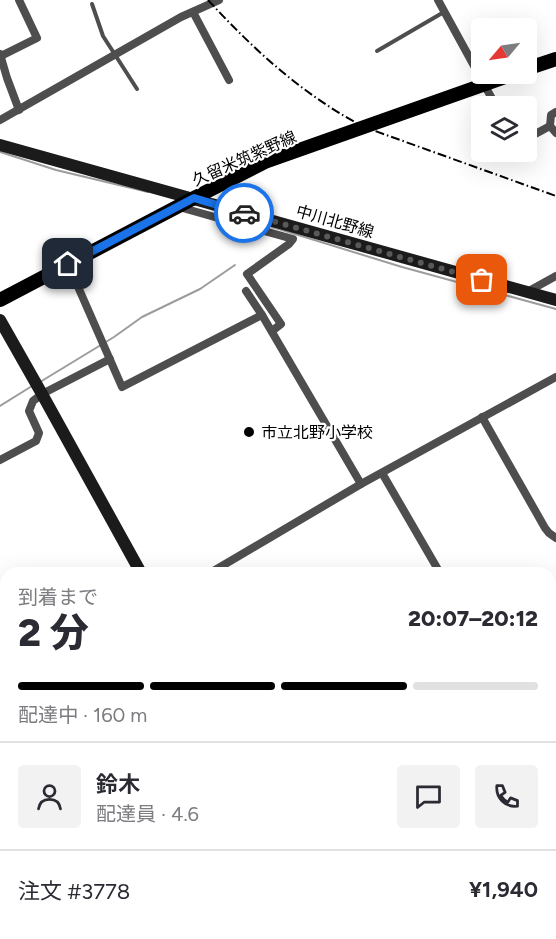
<!DOCTYPE html>
<html lang="ja">
<head>
<meta charset="utf-8">
<style>
  body { margin:0; font-family:Figtree,"Noto Sans JP",sans-serif; background:#f2f2f3; color:#2b2b33; height:100vh; display:flex; flex-direction:column; font-size:22px; white-space:nowrap }
  * { box-sizing:border-box; margin:0 }
  p { font-size:20px; color:#7c7c81 }
  .icon { flex:none; width:33px; height:33px; fill:none; stroke:currentColor; stroke-width:2; stroke-linecap:round; stroke-linejoin:round }
  .map { position:relative; flex:1; overflow:hidden }
  .drawer { position:absolute; left:0px; top:567px; width:556px; height:372px; display:flex; flex-direction:column; background:#fff; border-radius:18px 18px 0 0; box-shadow:0 6px 24px #0002 }
  .drawer>* { flex:none }
  .needle { width:39px; rotate:241deg }
  .buttons { position:absolute; left:471px; top:18px; display:grid; gap:12px }
  .buttons a { display:grid; place-items:center; width:66px; height:66px; border-radius:6px; background:#fff; box-shadow:0 6px 24px #0002; font-size:30px }
  .pin { position:absolute; display:grid; place-items:center; width:51px; height:51px; color:#fff; margin:-26px; border-radius:12px; box-shadow:0 3px 9px #0006 }
  .courier { position:absolute; display:grid; place-items:center; width:60px; height:60px; margin:-30px; border:4px solid #1a73e8; border-radius:50%; background:#fff; color:#222; box-shadow:0 2px 8px #0007 }
  .headline em { font-style:normal; font-weight:800 }
  .headline div { display:flex; flex-direction:column-reverse }
  .headline { display:flex; align-items:center; justify-content:space-between; height:102px; padding:0 18px }
  h1 { font-size:39px; font-weight:800; line-height:45px }
  .bar { display:grid; grid-template-columns:repeat(4,1fr); gap:9px 6px; align-content:center; height:72px; padding:0 18px }
  .bar i { height:8px; border-radius:4px; background:#e1e1e2 }
  .bar .selected { background:#000 }
  .bar p { grid-column:span 4 }
  .line { display:flex; align-items:center; gap:15px; padding:0 18px; border-top:2px solid #e1e1e2 }
  .line div { flex:1 }
  .round { display:grid; place-items:center; flex:none; width:63px; height:63px; border-radius:6px; background:#f2f2f3 }
  .map>svg:first-child { display:block }
  .lines { fill:none; stroke-linecap:round; stroke-linejoin:round }
  .stream { stroke:#9c9c9c; stroke-width:2 }
  .river { stroke:#9c9c9c; stroke-width:15 }
  .lane { stroke:#4e4e4e; stroke-width:4 }
  .street { stroke:#4e4e4e; stroke-width:8 }
  .secondary { stroke:#1b1b1b; stroke-width:12 }
  .primary { stroke:#000; stroke-width:14 }
  .rail { stroke:#000; stroke-width:2; stroke-dasharray:9 3 1.5 3; stroke-linecap:butt }
  .done { stroke:#595959; stroke-width:6; stroke-dasharray:0 10.8 }
  .route { stroke:#1a73e8; stroke-width:8 }
  .poi-dot { fill:#000; stroke:#fff; stroke-width:2 }
  .labels { text-anchor:middle; stroke-width:4.5; stroke-linejoin:round; paint-order:stroke }
  .street-label { font-size:16px; fill:#000; stroke:#fff }
  .poi-label { font-size:16px; fill:#000; stroke:#fff; text-anchor:start }
</style>
</head>
<body>
<div class="map">
<svg width="556" height="939" viewBox="0 0 556 939">
  <rect width="100%" height="100%" fill="#fff"/>
  <g class="lines">
    <g class="stream">
      <path d="M0 152 56 170 148 192"/>
      <path d="M272 227 402 267 556 309"/>
      <path d="M40 382 114 337 142 317 200 289 235 265"/>
      <path d="M0 406 32 386"/>
    </g>
    <g class="river">
      <path d="M0 853 6 863"/>
      <path d="M45 933 48 939"/>
    </g>
    <g class="lane">
      <path d="M92 4 103 36 137 89"/>
      <path d="M377 51 444 12"/>
    </g>
    <g class="street">
      <path d="M438 0 496 106"/>
      <path d="M193 12 229 80"/>
      <path d="M0 54 7 78 19 110"/>
      <path d="M1 56 37 38 19 0"/>
      <path d="M556 112 551 115 550 126 556 133"/>
      <path d="M0 120 181 17 219 0"/>
      <path d="M526 139 550 126"/>
      <path d="M179 207 293 239 289 244 247 274 281 324 272 331"/>
      <path d="M68 264 122 387 262 315"/>
      <path d="M246 291 262 315 361 484"/>
      <path d="M527 292 556 276"/>
      <path d="M482 417 545 528 549 533 556 538"/>
      <path d="M0 460 36 441 39 433 29 411 33 401 42 394 110 359"/>
      <path d="M382 473 440 573"/>
      <path d="M210 573 361 484 556 377"/>
      <path d="M0 693 6 689"/>
      <path d="M550 764 556 774"/>
      <path d="M0 824 6 835"/>
      <path d="M0 880 6 891"/>
      <path d="M30 933 33 939"/>
      <path d="M62 933 65 939"/>
    </g>
    <g class="secondary">
      <path d="M0 145 556 300"/>
      <path d="M0 320 42 394 141 573"/>
      <path d="M350 933 354 939"/>
    </g>
    <g class="primary">
      <path d="M526 69 556 59"/>
      <path d="M0 300 194 198 265 162 514 74"/>
    </g>
    <path class="rail" d="M208 0C254 50 303 95 364 127L556 196"/>
  </g>
  <g class="lines">
    <path class="done" d="M244 213 482 280"/>
    <path class="route" d="M68 264 194 198 244 213"/>
  </g>
  <circle class="poi-dot" cx="249" cy="432" r="6"/>
  <g class="labels">
    <g class="street-label">
      <text transform="translate(244 158) rotate(-24)" y="6">久留米筑紫野線</text>
      <text transform="translate(335 221) rotate(16)" y="6">中川北野線</text>
    </g>
    <g class="poi-label">
      <text x="261" y="438">市立北野小学校</text>
    </g>
  </g>
</svg>
<div class="buttons">
<a><svg class="needle" viewBox="-14 -14 28 28"><path d="M0-13l5 13h-10z" fill="#e53935"/><path d="M0 13l5-13h-10z" fill="#7c7c81"/></svg></a>
<a><svg class="icon" aria-label="layers" viewBox="0 0 24 24"><path d="M12 4l9 5-9 5-9-5zM3 14l9 5 9-5"/></svg></a>
</div>
<div class="pin" style="left:482px;top:280px;background:#ea580c"><svg class="icon" aria-label="bag" viewBox="0 0 24 24"><path d="M5 8h14l-1 12H6zM9 8a3 3 0 0 1 6 0"/></svg></div>
<div class="pin" style="left:68px;top:264px;background:#1f2937"><svg class="icon" aria-label="home" viewBox="0 0 24 24"><path d="M3 11l9-7 9 7M6 9v11h12V9"/></svg></div>
<div class="courier" style="left:244px;top:213px"><svg class="icon" aria-label="car" viewBox="0 0 24 24"><path d="M5 17H2v-5l4-1 3-4h7l3 4 3 1v5h-3M9 17h6M6 11h13"/><circle cx="7" cy="17" r="2"/><circle cx="17" cy="17" r="2"/></svg></div>
<section class="drawer">
<div class="headline"><div><h1>2 分</h1><p>到着まで</p></div><em>20:07–20:12</em></div>
<div class="bar"><i class="selected"></i><i class="selected"></i><i class="selected"></i><i></i><p>配達中 · 160 m</p></div>
<div class="line" style="height:108px"><a class="round"><svg class="icon" aria-label="person" viewBox="0 0 24 24"><circle cx="12" cy="8" r="4"/><path d="M4 21q1-7 8-7t8 7"/></svg></a><div><b>鈴木</b><p>配達員 · 4.6</p></div><a class="round"><svg class="icon" aria-label="chat" viewBox="0 0 24 24"><path d="M4 5h16v11H9l-5 4z"/></svg></a><a class="round"><svg class="icon" aria-label="phone" viewBox="0 0 24 24"><path d="M5 4h4l2 5-3 2q2 4 5 5l2-3 5 2v4C11 20 4 13 5 4z"/></svg></a></div>
<div class="line" style="height:78px"><div>注文 #3778</div><b>¥1,940</b></div>
</section>
</div>
</body>
</html>
